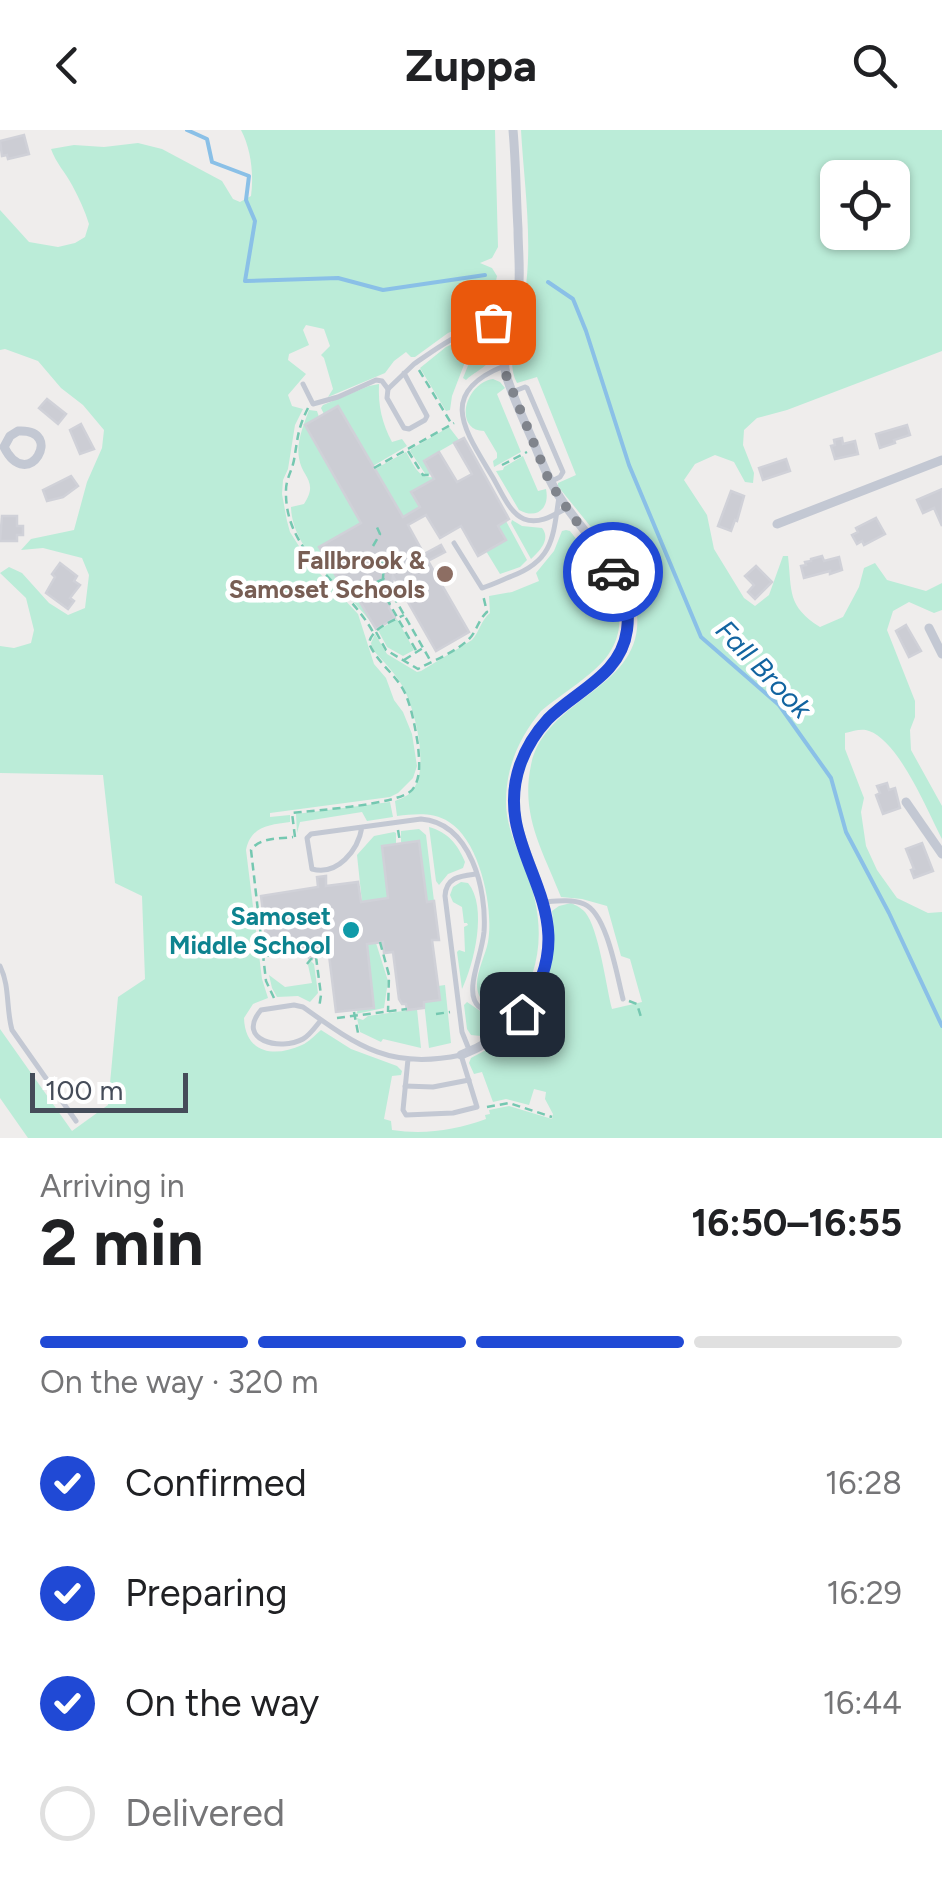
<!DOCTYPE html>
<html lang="en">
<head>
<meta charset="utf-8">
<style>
  body { margin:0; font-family:Figtree,sans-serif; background:#f6f6f6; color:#202124; height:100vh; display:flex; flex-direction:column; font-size:38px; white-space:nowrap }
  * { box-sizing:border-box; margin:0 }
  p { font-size:32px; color:#757577 }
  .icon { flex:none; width:55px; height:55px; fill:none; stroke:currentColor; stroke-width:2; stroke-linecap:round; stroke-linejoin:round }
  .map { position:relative; height:1008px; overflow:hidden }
  .drawer { display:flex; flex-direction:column; background:#fff; flex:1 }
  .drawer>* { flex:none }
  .fabs { position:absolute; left:820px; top:30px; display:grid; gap:20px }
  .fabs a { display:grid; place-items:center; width:90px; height:90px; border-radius:15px; background:#fff; box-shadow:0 2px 8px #0004; font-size:50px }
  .scale { position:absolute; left:30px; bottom:25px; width:158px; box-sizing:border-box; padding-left:10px; border:5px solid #454c59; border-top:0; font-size:28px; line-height:35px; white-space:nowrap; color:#454c59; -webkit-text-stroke:8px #fff; paint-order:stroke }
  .pin { position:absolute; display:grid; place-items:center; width:85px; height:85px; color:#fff; margin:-42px; border-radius:20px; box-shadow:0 5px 15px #0006 }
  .courier { position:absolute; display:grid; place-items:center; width:100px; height:100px; margin:-50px; border:8px solid #2049d5; border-radius:50%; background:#fff; color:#222; box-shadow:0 2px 12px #0007 }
  .head em { font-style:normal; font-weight:700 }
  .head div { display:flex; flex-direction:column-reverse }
  .head { display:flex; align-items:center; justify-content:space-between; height:170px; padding:0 40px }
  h1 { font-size:65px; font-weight:700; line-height:75px }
  .bar { display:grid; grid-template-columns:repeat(4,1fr); gap:15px 10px; align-content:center; height:120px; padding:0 40px }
  .bar i { height:12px; border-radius:8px; background:#e0e0e0 }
  .bar .selected { background:#2049d5 }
  .bar p { grid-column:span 4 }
  ol { padding:0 40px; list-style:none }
  li { display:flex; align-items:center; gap:30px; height:110px }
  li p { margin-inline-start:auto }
  li .icon { padding:10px; border-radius:50%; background:#2049d5; color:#fff; stroke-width:4 }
  li:last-child { color:#757577 }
  li i { width:55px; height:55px; border:5px solid #e0e0e0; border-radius:50% }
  header { display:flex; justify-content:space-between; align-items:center; height:130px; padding:0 40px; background:#fff; font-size:45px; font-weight:700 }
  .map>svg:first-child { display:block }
  .green { fill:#bbecd8; fill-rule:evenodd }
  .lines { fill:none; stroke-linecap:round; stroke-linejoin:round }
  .stream { stroke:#8ac0e7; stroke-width:4 }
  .building { fill:#cccdd4; stroke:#d0d1d8; stroke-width:2.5 }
  .path { stroke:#75c8b1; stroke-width:2.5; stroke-dasharray:8 5; stroke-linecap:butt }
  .service { stroke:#c3c8d3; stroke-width:5 }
  .minor { stroke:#c3c8d3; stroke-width:9 }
  .done { stroke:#80848c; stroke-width:10; stroke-dasharray:0 18 }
  .route { stroke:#2049d5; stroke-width:12 }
  .education-dot { fill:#8d6e63; stroke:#fff; stroke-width:4 }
  .culture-dot { fill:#0f9aa8; stroke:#fff; stroke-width:4 }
  .labels { text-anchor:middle; stroke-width:9; stroke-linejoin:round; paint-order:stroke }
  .education-label { font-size:25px; font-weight:bold; fill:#785e54; stroke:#fff; text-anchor:end }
  .culture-label { font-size:25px; font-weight:bold; fill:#0d838f; stroke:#fff; text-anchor:end }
  .water-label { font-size:28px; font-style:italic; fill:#1264a0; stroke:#fff }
</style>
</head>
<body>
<header><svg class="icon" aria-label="back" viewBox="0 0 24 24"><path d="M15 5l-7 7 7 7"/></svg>Zuppa<svg class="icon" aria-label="search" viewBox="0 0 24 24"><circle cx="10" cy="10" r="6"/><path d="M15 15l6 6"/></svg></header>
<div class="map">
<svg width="942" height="1008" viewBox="0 0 942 1008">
  <rect width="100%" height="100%" fill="#efedec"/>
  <g class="green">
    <path d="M241 0H495L498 117 492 128 480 133 492 138 497 146 494 161 482 189 448 203 415 227H411L406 222 394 231 385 243 328 267 333 259 324 228 321 225 330 216 324 199 306 195 303 200 309 215 289 224 288 230 306 244 288 265 292 276 303 279 295 295 288 339 283 350 282 364 287 391 290 402 309 432 358 484 374 534 386 548 394 570 403 582 412 604 417 636 413 648 398 663 390 667 270 683V687L290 685V692C269 695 251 696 246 720L262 849 268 868 253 874 244 888C245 923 274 928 302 915 309 912 315 905 321 900L351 919 397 936 402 941 401 945 392 946 384 989 391 991 392 1000C425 1005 455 1000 486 989L485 985 490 984 489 980 509 976 552 989 553 984 545 969 546 962 534 959 529 975 506 969 493 972 482 942 474 944 469 933 471 928C531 899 561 849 552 781L559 776 571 773C577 776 580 777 585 782 599 799 606 856 612 879L642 872 630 829 621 826 607 776 582 769 561 767C544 723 520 686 531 635 546 561 661 559 633 463 625 435 577 381 558 356V353L576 345 537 247 517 253C504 230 520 189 525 163 533 110 524 53 521 0H942V221L787 280 757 288 744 300 743 315 754 343 753 353 745 352 734 332 715 325 695 334 684 350 707 385 714 419 744 468 755 476 769 465 783 426H788C792 462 787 476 820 497L843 487 859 457 864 438 875 433 887 450 926 461 942 453V480L934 483 909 472 893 481 887 500 915 571V587L910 600 911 620 942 676V709C928 682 899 611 869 601 862 598 854 601 845 603V619L864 668 861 682 866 716 877 740 897 768 928 783 942 782V1008H28L0 968V899L72 1001 108 975 118 867 145 849 142 766 115 753 103 645 0 643V516L14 518 31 513 34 500 26 468 0 443 9 437 22 443 49 473 68 485 85 478 89 445 82 428 43 418 21 420 31 409 74 400 87 352 102 318 104 300 83 275 61 258 38 231 5 219 0 220V80L29 112 58 117 75 113 85 107 89 94C85 81 79 68 72 55 65 42 56 33 51 19L74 15 104 17 138 13 162 19 222 51 233 69 240 72 251 66C254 44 251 19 241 0ZM838 48H892V102H838Z"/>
    <path d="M486 199C503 205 498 223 487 234 481 240 473 243 466 250L463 248 482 201Z"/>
    <path d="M474 204 475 206 452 266 450 280 446 281 420 238 446 217Z"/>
    <path d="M493 249 500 252 505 258 497 264 521 322 494 337 493 331 497 328V323L484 301C453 300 465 253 493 249Z"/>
    <path d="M379 254C378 276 382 293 392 312L402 309 407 316 373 336 324 284 321 278 323 275 369 256Z"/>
    <path d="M309 280 317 281 319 287 305 296 361 393 319 418 331 433 330 437 332 436 339 446 337 448 340 453 365 439 368 445 351 456 376 499C351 461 292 425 291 377L304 374C319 351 302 348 299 328 296 312 304 294 309 280Z"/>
    <path d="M449 297 459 310 424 330 431 344 426 345 410 321 411 319Z"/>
    <path d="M406 322C413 333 418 349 433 347L434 349 412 362 420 377 403 387 375 339Z"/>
    <path d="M523 326 538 361 546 359C550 378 537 390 519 380L496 341 503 340 504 337Z"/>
    <path d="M512 390 522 396 542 398C551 409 540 421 531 429L511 393Z"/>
    <path d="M506 391 527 430 520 437 500 444 486 421 506 410 498 396Z"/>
    <path d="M566 400 570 401C597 436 640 479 608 525 595 544 560 565 541 581 519 608 506 637 506 672 506 696 517 718 525 739 539 773 544 810 532 845 528 858 523 869 511 876V879C498 881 484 878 479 865 472 849 485 828 488 812 494 779 480 711 449 692 433 682 416 684 397 686L395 671C403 668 410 665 414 658 429 636 415 579 403 557 395 543 384 532 373 520L371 513 375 504 387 524 417 542 421 541 472 510C480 501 481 490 490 483L489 466 512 462 539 451 536 443 554 421 562 401Z"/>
    <path d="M397 489 414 520 403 526 387 517 378 500Z"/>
    <path d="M390 672 393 687 367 691 362 682 300 692 297 703 296 684Z"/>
    <path d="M429 697C448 702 458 715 465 732L463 738 448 744 439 755 436 751Z"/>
    <path d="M419 699 426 705 434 771 427 772 419 712H401V701Z"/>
    <path d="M394 702 396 703V714L382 716 388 768 362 772 357 725 374 706Z"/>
    <path d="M461 752 468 753C488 777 474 834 462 859L457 822 459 820 465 822 464 797 468 795 467 793H464L462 777 453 772 450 765 453 757Z"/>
    <path d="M376 813 388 851 384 878 356 884 358 880 374 877 367 814Z"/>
    <path d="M311 831 314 834 318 863 310 872 298 866 277 867 272 858 269 845 285 857 312 853 308 835Z"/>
    <path d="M445 855 451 913 429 918 424 872 440 870 438 856Z"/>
    <path d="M467 872 489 887 500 890V893L481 906 471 905 467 899 464 875Z"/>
    <path d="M417 879 421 918 383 909 381 912 360 902 357 888 363 890 368 886Z"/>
  </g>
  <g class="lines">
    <g class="stream">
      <path d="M187 0 207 9 212 32 249 46 246 70 255 91 245 151 338 148 383 160 485 145"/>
      <path d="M548 152 573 169 586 201 629 335 701 507 779 575 831 648 846 702 889 783 942 896"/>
    </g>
  </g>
  <g class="building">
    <path d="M24 5 29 24 8 29 7 25 2 26 0 11Z"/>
    <path d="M47 269 66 284 58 294 39 278Z"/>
    <path d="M338 276 403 387 420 377 411 362 434 349 424 331 439 322 457 352 472 344 454 313 464 308 509 389 498 396 506 410 478 426 461 396 440 408 426 385 408 395 424 424 441 415 445 422 428 431 469 502 436 521 393 446 389 478 395 488 376 499 347 450 340 453 319 417 361 393 305 295Z"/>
    <path d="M81 294 94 319 80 324 70 300Z"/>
    <path d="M907 295 910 305 894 310 895 313 880 318 876 304Z"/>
    <path d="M842 308 843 314 855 311 858 324 835 329 831 316 835 315 834 310Z"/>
    <path d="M786 329 790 341 763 350 759 338Z"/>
    <path d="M71 346 78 356 63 367 47 371 43 360Z"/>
    <path d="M942 359V396L934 378 923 383 917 370Z"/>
    <path d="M731 361 744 366 737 391 735 390 731 401 718 396Z"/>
    <path d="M2 386H17V396H23V405H17V411H0Z"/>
    <path d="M876 388 885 404 864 415 862 411 857 414 852 405 858 402 856 398Z"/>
    <path d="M822 426 824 431 839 427 842 440 830 444V441L804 448 801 436 806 435 805 432 811 431V429Z"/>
    <path d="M60 433 77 446 74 451 80 455 70 468 74 471 68 479 46 463 55 447 52 444Z"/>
    <path d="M756 436 772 452 755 469 748 462 754 455 745 446Z"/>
    <path d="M906 495 921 521 909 527 896 501Z"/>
    <path d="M887 653 889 660 895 658 900 678 883 684 876 665 880 663 877 656Z"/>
    <path d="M419 711 427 772 434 771 439 810H432L440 870 424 872V878L407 880 406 874H402L399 869 393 822 384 823 383 812 367 814 374 878 336 882 329 825 309 828 308 820H300V818L268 822 261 766 318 757 317 747 326 746V756L358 752 361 772 388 768 382 716Z"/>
    <path d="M922 713 933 741 914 748 911 740 914 739 906 719Z"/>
  </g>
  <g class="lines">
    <g class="path">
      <path d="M419 240 451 293"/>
      <path d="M308 278C297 300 298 308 294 330 292 341 286 349 286 360 284 424 345 452 373 502"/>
      <path d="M408 321 423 345H432"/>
      <path d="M502 335 527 322"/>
      <path d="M374 338 454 293"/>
      <path d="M373 416 380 404 375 393"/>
      <path d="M381 430 384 434 383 448 430 530"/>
      <path d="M384 449 377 452 417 522"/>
      <path d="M376 502 386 520 418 539C434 530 456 522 469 509 477 501 478 490 487 482L483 465"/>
      <path d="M404 530 423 518"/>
      <path d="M398 700 400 712"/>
      <path d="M295 707 292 683C316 680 398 675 412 660 422 648 419 629 418 615 415 597 412 579 405 563 396 544 377 533 369 513 372 498 391 492 404 485"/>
      <path d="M380 812 389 845 388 882"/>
      <path d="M264 826 272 825V821"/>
      <path d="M316 827 321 865 319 878"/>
      <path d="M307 834 311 829H317"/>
      <path d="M274 868 266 851 251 720C260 707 279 709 293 707"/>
      <path d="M629 871 637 874 641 887"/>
      <path d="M354 882 358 903"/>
      <path d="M436 884 450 882"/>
      <path d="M337 888 407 879"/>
      <path d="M487 977 509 973 552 987"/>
    </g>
    <g class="service">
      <path d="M504 236C437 263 464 299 492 346 500 359 509 383 524 389 539 395 554 385 567 378"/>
      <path d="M404 243 427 286 425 290 409 299 404 298 387 268 388 259 414 234C444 213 473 191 511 193"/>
      <path d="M303 254 313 274 338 267 376 250 382 251 388 259"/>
      <path d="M512 262 525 257 527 258 563 342 560 347 550 352"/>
      <path d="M454 413 482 458C492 455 502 450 512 446 554 430 553 406 559 367"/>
      <path d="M362 697C358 721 337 746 312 739L307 708 311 704 421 689C471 693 487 760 484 802 480 841 446 890 519 884"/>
      <path d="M544 772C556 771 572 769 584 774 607 783 617 846 623 869"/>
      <path d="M0 836C10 856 6 879 12 900L76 991"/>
      <path d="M321 890C316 896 310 905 303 909 281 921 235 911 261 880L294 875 303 877C359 917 390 940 461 925L477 977 453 983 406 985 403 980 408 929"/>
      <path d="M470 922 462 902 445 766C446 747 460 746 476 744"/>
      <path d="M405 956 433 957 469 950"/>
    </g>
    <g class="minor">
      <path d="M18 301C66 298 28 365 4 317L10 306Z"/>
      <path d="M777 394 942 330"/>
      <path d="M929 498 942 524"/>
      <path d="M906 672 942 724"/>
      <path d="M461 925C530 898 562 839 542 768 531 726 509 697 516 651 523 611 550 585 581 562 593 553 607 544 616 532 626 518 629 499 628 482 627 442 579 399 559 366 549 351 543 335 536 318 526 295 515 272 507 248 497 216 518 184 519 152 520 134 518 116 518 99 516 66 516 33 513 0"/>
    </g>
  </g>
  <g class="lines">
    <path class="done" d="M493 192 511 193 504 230 506 245 548 348 559 367 613 442"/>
    <path class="route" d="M522 884C596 778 488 728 520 635 526 618 536 602 548 589 577 560 621 545 627 500 630 478 625 461 613 442"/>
  </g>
  <circle class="education-dot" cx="445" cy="444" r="10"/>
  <circle class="culture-dot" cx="351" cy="800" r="10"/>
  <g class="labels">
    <g class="education-label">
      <text x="425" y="439">Fallbrook &amp;<tspan x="425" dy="29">Samoset Schools</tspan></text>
    </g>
    <g class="culture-label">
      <text x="331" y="795">Samoset<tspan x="331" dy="29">Middle School</tspan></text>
    </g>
    <g class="water-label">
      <text transform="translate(764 539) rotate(46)" y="10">Fall Brook</text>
    </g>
  </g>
</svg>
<div class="fabs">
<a><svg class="icon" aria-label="locate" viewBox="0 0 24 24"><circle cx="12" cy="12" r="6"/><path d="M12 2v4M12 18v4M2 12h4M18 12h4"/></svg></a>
</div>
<div class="scale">100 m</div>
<div class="pin" style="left:493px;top:192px;background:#ea580c"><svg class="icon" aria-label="bag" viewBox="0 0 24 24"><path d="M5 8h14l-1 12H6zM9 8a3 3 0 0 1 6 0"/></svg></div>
<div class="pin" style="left:522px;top:884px;background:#1f2937"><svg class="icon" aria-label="home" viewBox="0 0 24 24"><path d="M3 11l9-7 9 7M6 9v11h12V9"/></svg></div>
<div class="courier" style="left:613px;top:442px"><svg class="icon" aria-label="car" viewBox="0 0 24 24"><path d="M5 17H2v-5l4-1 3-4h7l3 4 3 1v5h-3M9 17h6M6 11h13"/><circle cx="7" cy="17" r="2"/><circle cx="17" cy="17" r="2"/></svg></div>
</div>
<section class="drawer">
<div class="head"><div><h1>2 min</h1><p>Arriving in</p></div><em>16:50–16:55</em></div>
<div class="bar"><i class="selected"></i><i class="selected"></i><i class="selected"></i><i></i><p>On the way · 320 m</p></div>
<ol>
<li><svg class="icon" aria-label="check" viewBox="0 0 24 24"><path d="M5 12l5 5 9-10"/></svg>Confirmed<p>16:28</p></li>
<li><svg class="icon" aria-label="check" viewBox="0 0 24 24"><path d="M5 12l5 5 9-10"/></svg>Preparing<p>16:29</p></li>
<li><svg class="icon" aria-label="check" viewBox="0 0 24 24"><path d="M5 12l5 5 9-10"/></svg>On the way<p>16:44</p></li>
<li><i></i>Delivered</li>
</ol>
</section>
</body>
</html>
